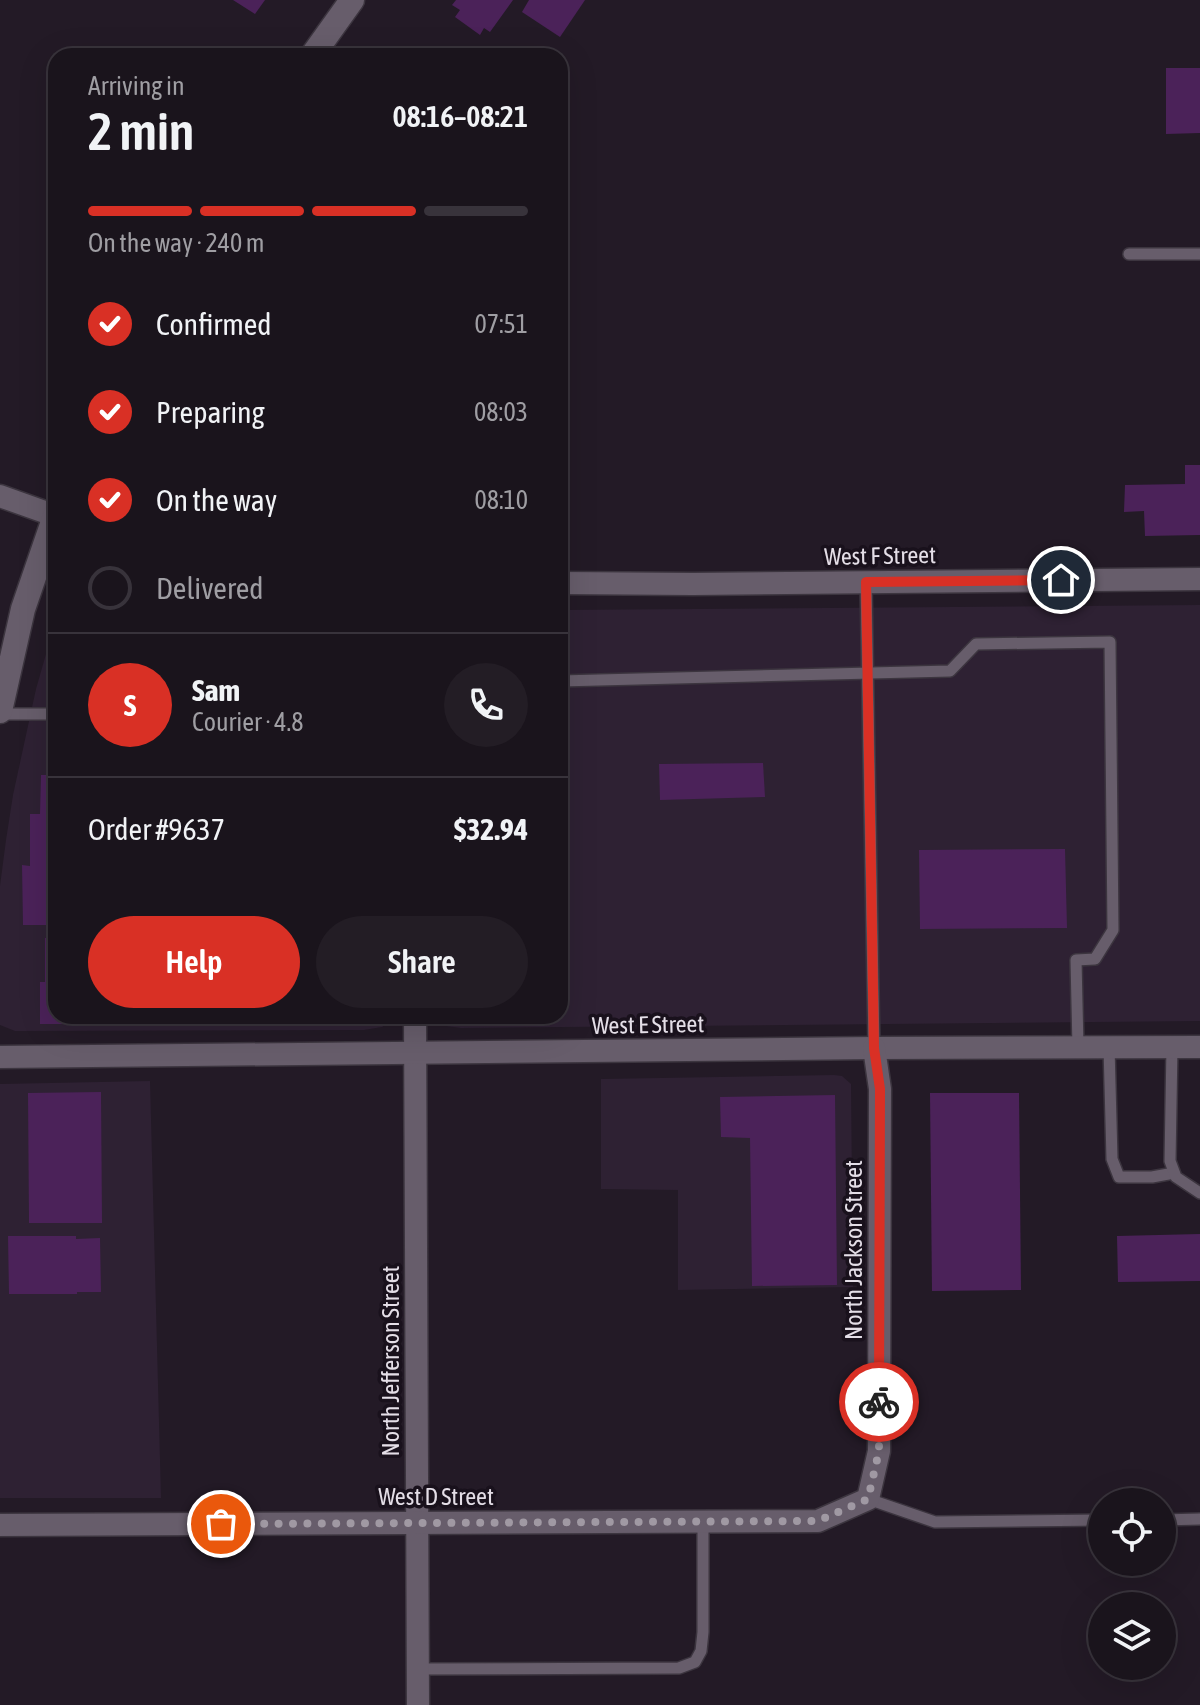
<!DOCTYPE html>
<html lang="en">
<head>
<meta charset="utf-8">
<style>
  body { margin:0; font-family:"Asap Condensed",sans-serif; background:#231d25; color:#f1f3f6; height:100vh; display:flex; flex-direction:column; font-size:30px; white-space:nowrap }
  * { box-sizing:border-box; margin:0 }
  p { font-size:26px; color:#9f9ea3 }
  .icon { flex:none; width:44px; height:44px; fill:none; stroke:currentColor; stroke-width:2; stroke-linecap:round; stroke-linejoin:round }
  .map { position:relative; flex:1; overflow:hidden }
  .panel { position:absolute; left:48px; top:48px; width:520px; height:976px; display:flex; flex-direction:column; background:#1a141c; border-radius:24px; box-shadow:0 8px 32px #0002,0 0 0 2px #38333b }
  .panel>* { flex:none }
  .fabs { position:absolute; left:1088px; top:1488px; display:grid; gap:16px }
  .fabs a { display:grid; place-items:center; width:88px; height:88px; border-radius:50%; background:#1a141c; box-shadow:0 8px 32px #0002,0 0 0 2px #38333b; font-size:40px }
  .pin { position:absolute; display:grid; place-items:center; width:68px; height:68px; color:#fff; margin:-34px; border:4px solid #fff; border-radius:50%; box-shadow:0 2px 8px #0007 }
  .courier { position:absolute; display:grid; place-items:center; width:80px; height:80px; margin:-40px; border:6px solid #d93025; border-radius:50%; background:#fff; color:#222; box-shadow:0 2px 10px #0007 }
  .head em { font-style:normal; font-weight:600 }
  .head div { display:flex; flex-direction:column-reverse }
  .head { display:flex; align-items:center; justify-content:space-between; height:136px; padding:0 40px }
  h1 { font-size:52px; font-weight:600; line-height:60px }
  .bar { display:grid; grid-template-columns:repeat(4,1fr); gap:12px 8px; align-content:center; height:96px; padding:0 40px }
  .bar i { height:10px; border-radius:6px; background:#38333b }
  .bar .current { background:#d93025 }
  .bar p { grid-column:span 4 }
  .line { display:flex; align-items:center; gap:20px; padding:0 40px; border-top:2px solid #38333b }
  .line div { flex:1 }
  .round { display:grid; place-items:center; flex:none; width:84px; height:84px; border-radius:42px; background:#231d25 }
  ol { padding:0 40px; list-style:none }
  li { display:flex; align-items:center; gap:24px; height:88px }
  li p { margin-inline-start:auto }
  li .icon { padding:8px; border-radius:50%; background:#d93025; color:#fff; stroke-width:4 }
  li:last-child { color:#9f9ea3 }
  li i { width:44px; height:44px; border:4px solid #38333b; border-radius:50% }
  .button { display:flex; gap:16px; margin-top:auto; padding:16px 40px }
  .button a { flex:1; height:92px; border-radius:48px; background:#d93025; color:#fff; font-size:32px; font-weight:600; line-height:92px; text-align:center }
  .button a+a { background:#231d25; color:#f1f3f6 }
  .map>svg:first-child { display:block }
  .built { fill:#2e2133 }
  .building { fill:#4b2259 }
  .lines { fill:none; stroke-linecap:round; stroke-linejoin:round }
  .lane-casing { stroke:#3c353f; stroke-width:14 }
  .street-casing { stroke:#3c353f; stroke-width:25 }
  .secondary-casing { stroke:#3c353f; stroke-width:27 }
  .lane { stroke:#675d6b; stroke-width:11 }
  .street { stroke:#675d6b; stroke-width:22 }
  .secondary { stroke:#675d6b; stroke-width:24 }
  .done { stroke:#a099a3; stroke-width:8; stroke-dasharray:0 14.4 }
  .route { stroke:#d93025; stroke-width:10 }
  .labels { text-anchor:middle; stroke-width:7; stroke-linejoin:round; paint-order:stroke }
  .street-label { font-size:24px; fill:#e4dee7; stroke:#19111c }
</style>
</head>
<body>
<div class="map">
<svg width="1200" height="1705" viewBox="0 0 1200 1705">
  <rect width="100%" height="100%" fill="#231a26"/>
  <g class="built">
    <path d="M1200 605V1021L461 1028 446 1026 442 1021 441 1016H560V610Z"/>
    <path d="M56 619V1016H389V1022L382 1027 364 1030 15 1031 0 1025V886L6 840 13 795 36 689Z"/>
    <path d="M834 1075 842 1076 851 1084 853 1287 678 1290V1190L601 1189V1079Z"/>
    <path d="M150 1081 161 1498H0V1084Z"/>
  </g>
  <g class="building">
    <path d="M233 0H265L255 14Z"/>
    <path d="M456 0H513L490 32 484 28 480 35 455 17 460 10 452 5Z"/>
    <path d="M529 0H585L560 37 522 12Z"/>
    <path d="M1166 68H1200V133L1166 134Z"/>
    <path d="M1185 465H1200V535L1145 536 1144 511 1124 512 1125 485 1185 484Z"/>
    <path d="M763 763 765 797 660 800 659 764Z"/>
    <path d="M41 775H56V925H23L22 865 30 866V814H40Z"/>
    <rect x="560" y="812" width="7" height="65"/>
    <path d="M1065 849 1067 928 920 929 919 850Z"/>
    <path d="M45 938H56V1016H99L100 1024H40V982H45Z"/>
    <path d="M101 1092 102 1223H29L28 1093Z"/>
    <path d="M930 1093H1019L1021 1290 932 1291Z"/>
    <path d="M835 1095 837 1285 752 1286 750 1138 721 1137 720 1097Z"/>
    <path d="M1200 1234V1281L1118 1282 1117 1236Z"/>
    <path d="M8 1236H76V1239L100 1238 101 1292H77V1294H9Z"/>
  </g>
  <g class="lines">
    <defs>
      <g id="lane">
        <path d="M1129 254H1200"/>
        <path d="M866 582 874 1048"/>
        <path d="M560 681 950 671 976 644 1110 642 1113 930 1095 959 1076 960 1078 1047"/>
        <path d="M0 714H56"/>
        <path d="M1109 1047 1112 1159 1119 1177H1152L1174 1173"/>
        <path d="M1172 1047 1170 1161 1176 1177 1200 1193"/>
        <path d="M868 1499 935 1522 1102 1520"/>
        <path d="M1162 1520 1200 1519"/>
        <path d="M418 1669 679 1668 695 1662 701 1651 703 1632V1522"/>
      </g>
      <g id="street">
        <path d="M0 496 56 516"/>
        <path d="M560 583 693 584 1200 579"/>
        <path d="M415 1016 418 1705"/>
        <path d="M0 1057 874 1048 1200 1047"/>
        <path d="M0 1525 818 1521 868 1499 879 1451 880 1089 874 1048"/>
      </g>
      <g id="secondary">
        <path d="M312 56 352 0"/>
        <path d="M0 711 23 609 56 513"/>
      </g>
    </defs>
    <use href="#lane" class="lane-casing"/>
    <use href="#street" class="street-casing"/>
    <use href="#secondary" class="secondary-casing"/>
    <use href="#lane" class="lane"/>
    <use href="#street" class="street"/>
    <use href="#secondary" class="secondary"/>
  </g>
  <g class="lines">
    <path class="done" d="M221 1524 818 1521 868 1499 879 1451V1402"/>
    <path class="route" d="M879 1402 880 1089 874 1048 866 582 1061 580"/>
  </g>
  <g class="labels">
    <g class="street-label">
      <text transform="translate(880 556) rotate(-1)" y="8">West F Street</text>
      <text transform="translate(648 1025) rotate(-1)" y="8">West E Street</text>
      <text transform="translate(854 1250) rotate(-90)" y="8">North Jackson Street</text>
      <text transform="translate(391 1361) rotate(-90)" y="8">North Jefferson Street</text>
      <text x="436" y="1505">West D Street</text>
    </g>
  </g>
</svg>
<div class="fabs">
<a><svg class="icon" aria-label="locate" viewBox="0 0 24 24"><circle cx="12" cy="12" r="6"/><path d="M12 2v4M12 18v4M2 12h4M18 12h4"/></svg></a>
<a><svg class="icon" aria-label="layers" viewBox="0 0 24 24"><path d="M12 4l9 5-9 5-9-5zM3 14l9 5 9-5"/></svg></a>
</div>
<div class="pin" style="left:221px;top:1524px;background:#ea580c"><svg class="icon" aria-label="bag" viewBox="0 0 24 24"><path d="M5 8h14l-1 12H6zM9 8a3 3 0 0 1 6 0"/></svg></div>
<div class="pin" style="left:1061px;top:580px;background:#1f2937"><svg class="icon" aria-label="home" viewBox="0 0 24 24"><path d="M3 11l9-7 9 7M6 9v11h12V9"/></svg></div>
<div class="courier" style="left:879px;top:1402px"><svg class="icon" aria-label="bike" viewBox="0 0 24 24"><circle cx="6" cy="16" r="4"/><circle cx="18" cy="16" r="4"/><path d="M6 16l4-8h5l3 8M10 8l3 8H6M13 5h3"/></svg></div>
<section class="panel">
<div class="head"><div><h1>2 min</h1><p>Arriving in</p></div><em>08:16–08:21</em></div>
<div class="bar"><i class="current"></i><i class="current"></i><i class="current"></i><i></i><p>On the way · 240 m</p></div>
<ol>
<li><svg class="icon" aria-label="check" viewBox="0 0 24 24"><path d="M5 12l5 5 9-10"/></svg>Confirmed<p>07:51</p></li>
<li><svg class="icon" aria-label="check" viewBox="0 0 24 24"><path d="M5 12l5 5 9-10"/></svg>Preparing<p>08:03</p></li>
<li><svg class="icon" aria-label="check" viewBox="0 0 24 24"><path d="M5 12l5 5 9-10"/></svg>On the way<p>08:10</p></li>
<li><i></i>Delivered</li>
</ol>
<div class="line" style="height:144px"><b class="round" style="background:#d93025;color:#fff">S</b><div><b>Sam</b><p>Courier · 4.8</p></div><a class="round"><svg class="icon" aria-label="phone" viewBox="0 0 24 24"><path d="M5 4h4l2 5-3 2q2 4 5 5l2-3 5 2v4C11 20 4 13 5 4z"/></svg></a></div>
<div class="line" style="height:104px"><div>Order #9637</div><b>$32.94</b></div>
<div class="button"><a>Help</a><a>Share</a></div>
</section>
</div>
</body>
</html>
